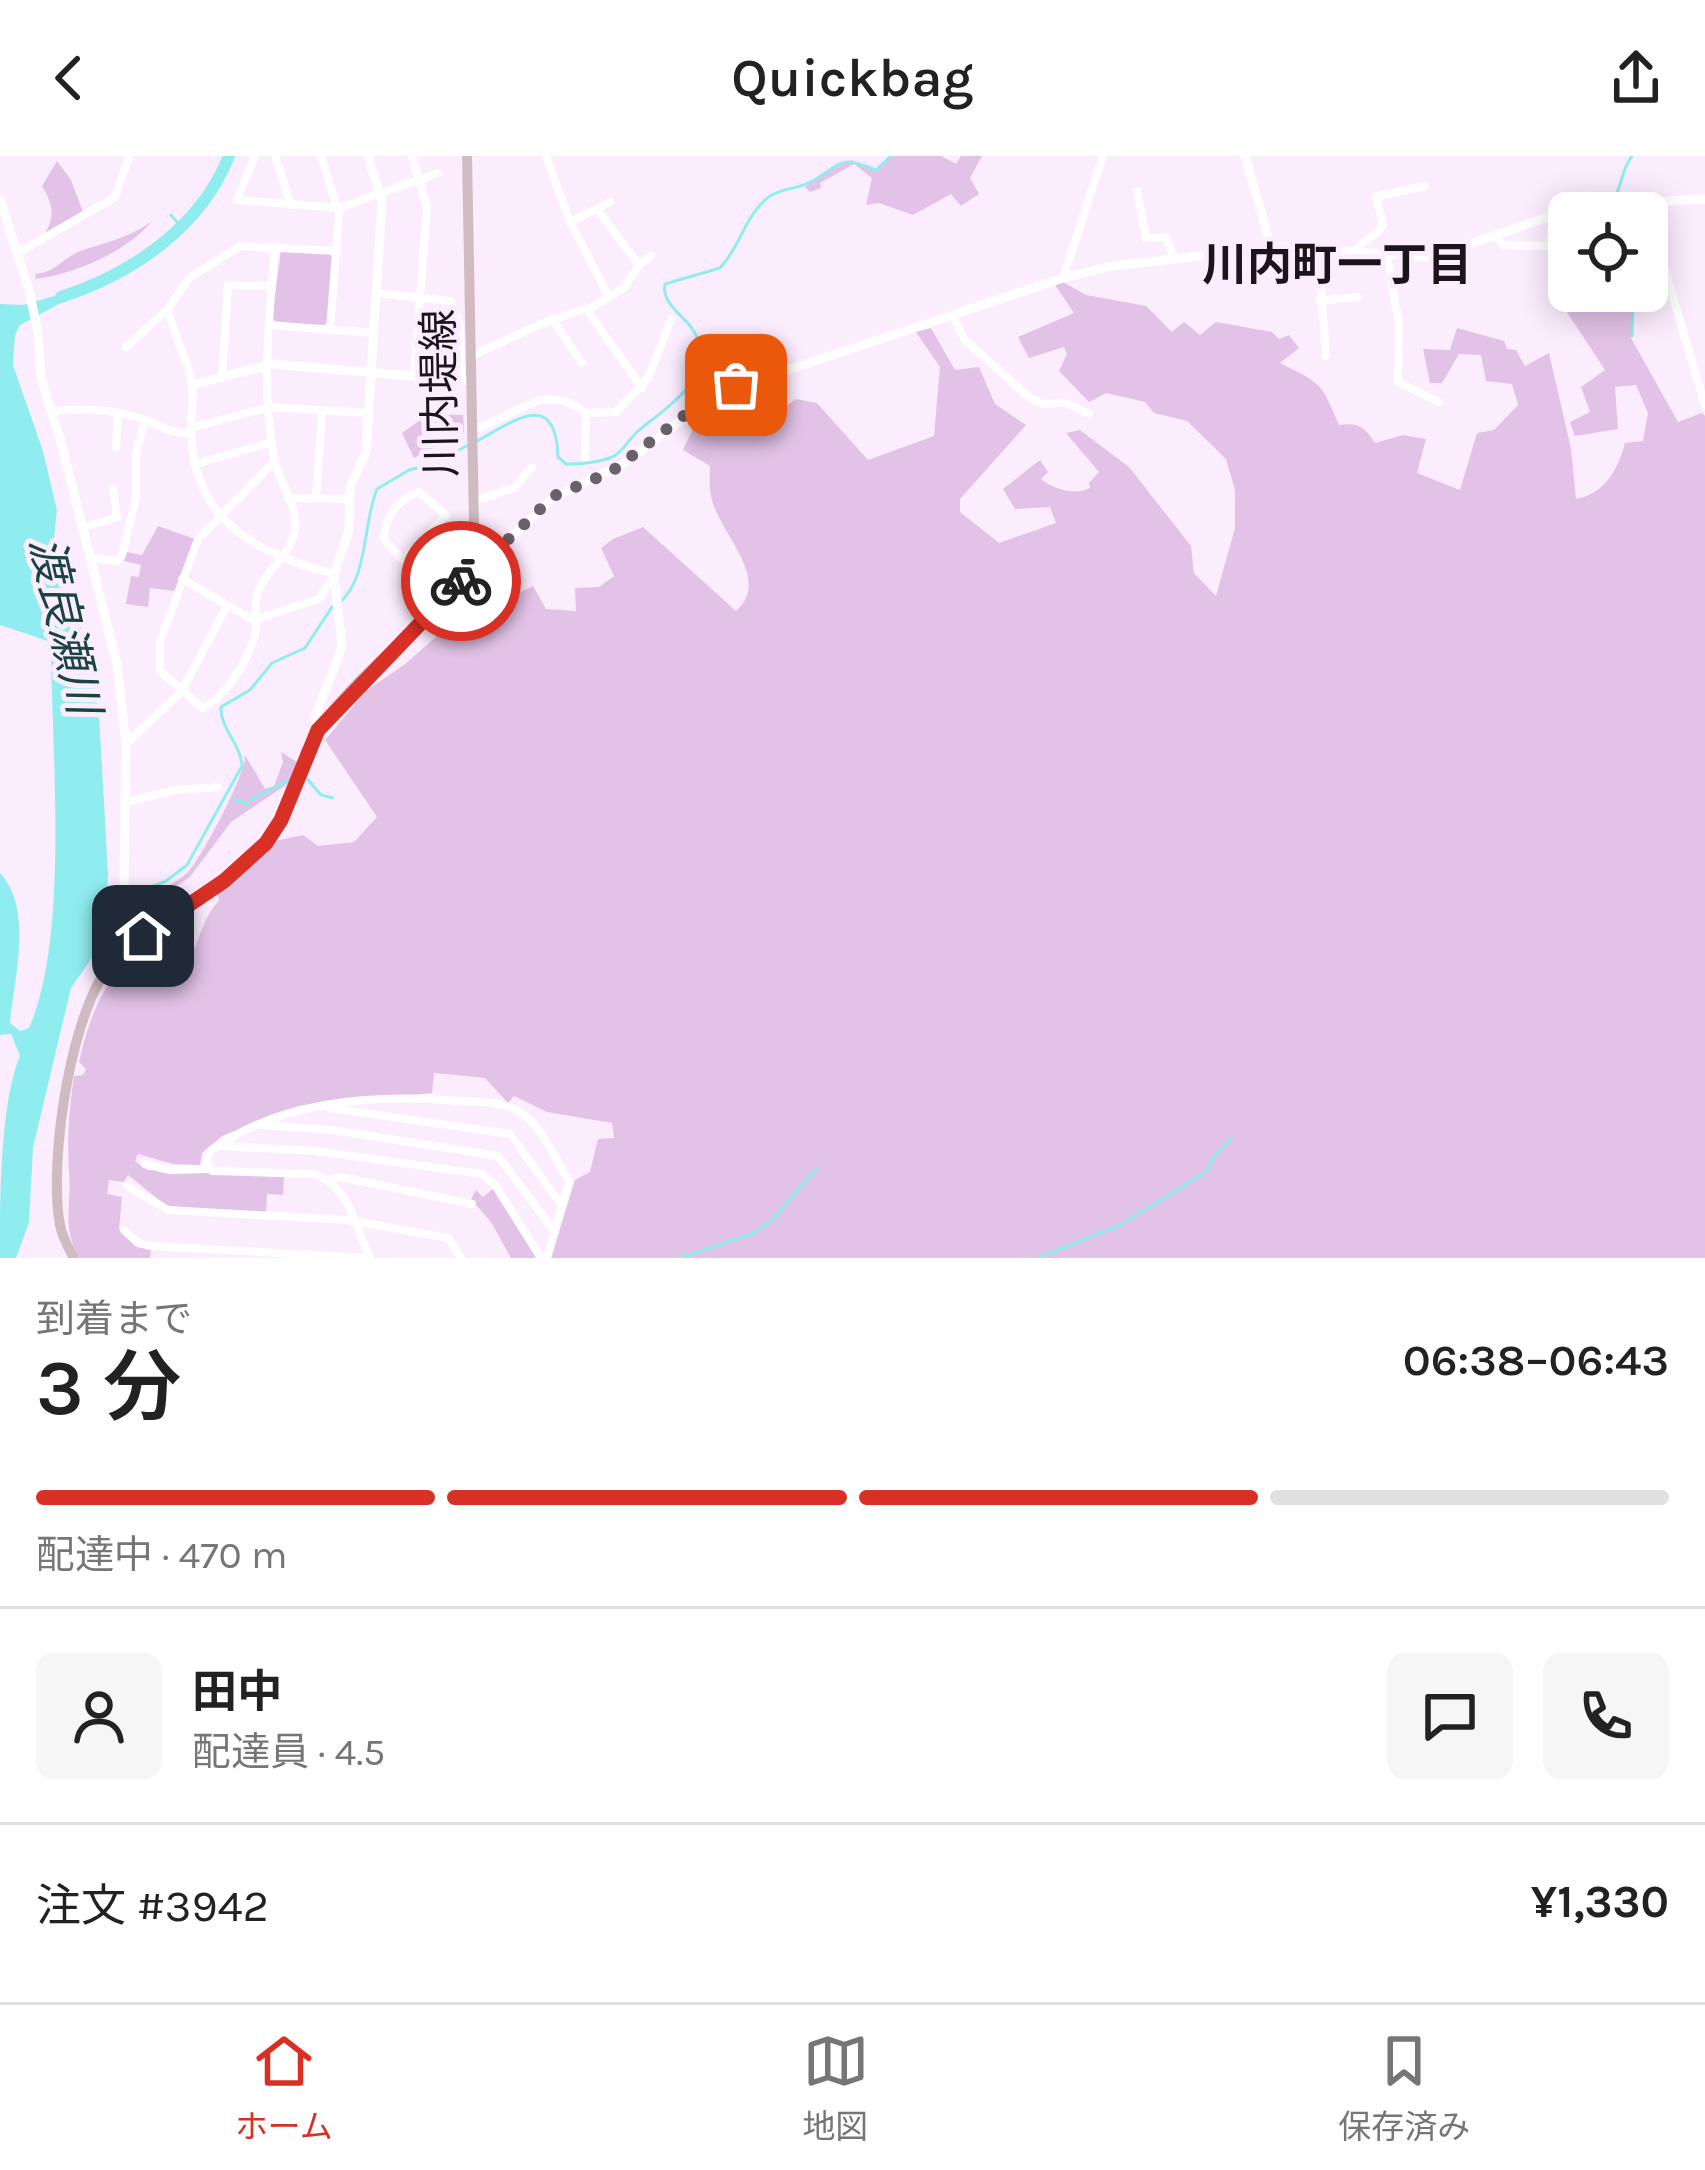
<!DOCTYPE html>
<html lang="ja">
<head>
<meta charset="utf-8">
<style>
  body { margin:0; font-family:Karla,"Noto Sans JP",sans-serif; background:#f6f6f6; color:#222; height:100vh; display:flex; flex-direction:column; font-size:45px; white-space:nowrap }
  * { box-sizing:border-box; margin:0 }
  p { font-size:39px; color:#767676 }
  .icon { flex:none; width:66px; height:66px; fill:none; stroke:currentColor; stroke-width:2; stroke-linecap:round; stroke-linejoin:round }
  .map { position:relative; height:1102px; overflow:hidden }
  .panel { display:flex; flex-direction:column; background:#fff; flex:1 }
  .panel>* { flex:none }
  .tools { position:absolute; left:1548px; top:36px; display:grid; gap:24px }
  .tools a { display:grid; place-items:center; width:120px; height:120px; border-radius:18px; background:#fff; box-shadow:0 6px 30px #0003; font-size:60px }
  .pin { position:absolute; display:grid; place-items:center; width:102px; height:102px; color:#fff; margin:-51px; border-radius:24px; box-shadow:0 6px 18px #0006 }
  .courier { position:absolute; display:grid; place-items:center; width:120px; height:120px; margin:-60px; border:9px solid #d93025; border-radius:50%; background:#fff; color:#222; box-shadow:0 3px 15px #0007 }
  .head em { font-style:normal; font-weight:600 }
  .head div { display:flex; flex-direction:column-reverse }
  .head { display:flex; align-items:center; justify-content:space-between; height:204px; padding:0 36px }
  h1 { font-size:78px; font-weight:600; line-height:90px }
  .bar { display:grid; grid-template-columns:repeat(4,1fr); gap:18px 12px; align-content:center; height:144px; padding:0 36px }
  .bar i { height:15px; border-radius:9px; background:#e0e0e0 }
  .bar .selected { background:#d93025 }
  .bar p { grid-column:span 4 }
  .line { display:flex; align-items:center; gap:30px; padding:0 36px; border-top:3px solid #e0e0e0 }
  .line div { flex:1 }
  .round { display:grid; place-items:center; flex:none; width:126px; height:126px; border-radius:18px; background:#f6f6f6 }
  header { display:flex; justify-content:space-between; align-items:center; height:156px; padding:0 36px; background:#fff; font-size:54px; font-weight:600 }
  .dock { display:flex; justify-content:space-around; align-items:center; height:168px; border-top:3px solid #e0e0e0; background:#fff; font-size:33px; color:#767676 }
  .dock a { display:grid; justify-items:center; gap:6px }
  .dock .selected { color:#d93025 }
  .map>svg:first-child { display:block }
  .green { fill:#e2c2e6 }
  .water { fill:#90edef }
  .lines { fill:none; stroke-linecap:round; stroke-linejoin:round }
  .stream { stroke:#90edef; stroke-width:3 }
  .river { stroke:#90edef; stroke-width:12 }
  .minor { stroke:#fff; stroke-width:8 }
  .tertiary { stroke:#fff; stroke-width:9 }
  .secondary { stroke:#d0bbc0; stroke-width:10 }
  .done { stroke:#6a606a; stroke-width:12; stroke-dasharray:0 21.6 }
  .route { stroke:#d93025; stroke-width:15 }
  .labels { text-anchor:middle; stroke-width:10; stroke-linejoin:round; paint-order:stroke }
  .street-label { font-size:42px; fill:#1b141b; stroke:#fcedfe }
  .neighbourhood-label { font-size:45px; font-weight:bold; fill:#1b141b; stroke:#fcedfe }
  .water-label { font-size:45px; font-style:italic; fill:#194445; stroke:#fcedfe }
</style>
</head>
<body>
<header><svg class="icon" aria-label="back" viewBox="0 0 24 24"><path d="M15 5l-7 7 7 7"/></svg>Quickbag<svg class="icon" aria-label="share" viewBox="0 0 24 24"><path d="M12 15V3M7 8l5-5 5 5M5 13v7h14v-7"/></svg></header>
<div class="map">
<svg width="1705" height="1102" viewBox="0 0 1705 1102">
  <rect width="100%" height="100%" fill="#fcedfe"/>
  <g class="green">
    <path d="M892 0H941L956 8 961 0H982L970 22 979 38 961 50 951 38 913 59 879 47 866 49 872 22 854 8 820 27 821 32 810 36 805 31 833 11 852 4 877 15Z"/>
    <path d="M57 5 71 24 83 56 43 80C56 62 53 48 42 30Z"/>
    <path d="M152 65C127 96 74 118 36 123L35 118C54 117 62 103 78 96 105 86 128 83 152 65Z"/>
    <path d="M281 94 330 98 333 102 328 166 323 170 276 166 272 162Z"/>
    <path d="M1063 126 1086 139 1146 150 1172 176 1184 166 1200 179 1216 166 1272 176 1279 183 1289 179 1299 192 1280 207C1321 228 1321 225 1339 269 1358 266 1365 271 1375 287L1403 279 1426 283 1417 317 1460 334 1477 277 1494 274 1518 249 1512 228 1486 225 1481 199 1459 198 1442 227H1430L1423 193 1450 194 1457 172 1504 185 1507 193 1516 194 1525 210 1549 197 1571 293 1576 343C1605 338 1618 313 1625 287L1643 285 1648 257 1636 229 1615 231 1618 273 1575 280 1570 266 1590 256 1581 231 1605 214 1563 150 1559 133 1569 128V135H1634L1631 182 1678 266 1702 257 1705 260V1102H551L575 1024 590 1016 598 983 614 982 612 967 547 956 514 940 508 947 485 922 434 917 432 937 298 950 222 980 202 997 200 1009 173 1008 138 998 135 1005 147 1014 284 1020 283 1039 267 1038 266 1057 168 1051 128 1019 124 1026 109 1024 107 1038 122 1041 119 1073 136 1089 151 1092 150 1102H80C61 1073 72 1049 69 1017 67 983 69 954 74 920L83 919 86 913 79 906C92 849 108 818 153 778L171 803 189 804C199 786 205 757 219 745L217 735 275 685 303 679 318 690 354 686 377 661 325 584 367 534 404 509 464 456 507 443 533 430 546 453 576 455 575 432 599 431 614 420 601 392 613 383 643 371 736 455C773 422 718 377 711 340 709 330 710 319 710 310L683 294 703 251 719 240 721 243 737 233 774 258 796 243 817 247 868 304 934 280 940 211 916 176 931 172 955 214 979 211 995 248 1026 269 960 343V356L999 387 1056 367 1050 351 1015 353 1003 333 1040 304 1048 316 1041 323C1053 333 1075 340 1090 332L1089 327 1099 316 1066 277 1080 274 1129 311 1191 390 1194 417 1216 440 1235 372V334L1226 303 1187 265 1154 257 1145 246 1106 237 1089 246 1059 215 1067 198 1064 191 1029 202 1018 181 1074 157 1055 129Z"/>
    <path d="M429 258 463 259 464 276 414 302 402 277Z"/>
    <path d="M158 370 195 383 175 435 150 432 148 451 126 448 131 420 139 421 141 409 124 405 127 396 142 399Z"/>
    <path d="M281 596 297 606 289 627 231 666 190 721 172 733 129 750 130 746C149 739 174 730 188 716 202 701 246 618 245 599L265 633 274 630 283 606Z"/>
    <path d="M494 1032 537 1100 534 1102H511L491 1066 471 1043 476 1034 483 1041Z"/>
  </g>
  <path class="water" d="M75 134 76 139 20 169 15 179 13 209 43 295 57 354 54 382 89 497 99 558 108 717 105 783 71 832 33 992 29 1067 16 1102H0C0 1045 0 947 20 900L11 878 0 879V717C34 754 14 821 10 867L20 875 29 872C70 779 51 592 51 486L0 469V148L23 149Z"/>
  <g class="lines">
    <g class="stream">
      <path d="M1615 41C1622 28 1622 13 1632 0"/>
      <path d="M171 59 183 73"/>
      <path d="M1632 180 1633 135"/>
      <path d="M477 285C514 265 556 232 558 301L566 308C581 308 598 307 612 301 623 296 629 283 638 275 665 252 705 231 699 189 696 163 660 153 665 128L720 112C741 90 745 58 770 40 785 31 802 33 816 23 844 5 842 0 876 14L891 0"/>
      <path d="M340 446C368 423 363 366 377 333L409 314 434 308 468 289"/>
      <path d="M305 620 321 639 333 642"/>
      <path d="M235 644 248 648"/>
      <path d="M250 644 289 624"/>
      <path d="M103 751 166 725 187 709 242 610C241 588 220 573 221 551L250 534 272 507 305 492 332 451"/>
      <path d="M680 1102 754 1077 773 1063 817 1012"/>
      <path d="M1038 1102 1120 1069 1179 1033 1208 1014 1213 1002 1232 982"/>
    </g>
    <path class="river" d="M61 141C132 118 201 71 229 0"/>
    <g class="minor">
      <path d="M255 0 237 44 339 52 438 17"/>
      <path d="M275 0 291 49"/>
      <path d="M321 0 339 58 330 173"/>
      <path d="M412 0 427 51 414 219 419 218"/>
      <path d="M546 0 570 66 609 141"/>
      <path d="M1137 35 1146 82 1166 81 1175 104"/>
      <path d="M1645 45 1705 250"/>
      <path d="M597 53 639 109"/>
      <path d="M570 66 610 46"/>
      <path d="M1494 80 1504 89 1549 90 1554 58"/>
      <path d="M1318 93 1326 200"/>
      <path d="M18 97 115 41 129 0"/>
      <path d="M1355 97C1360 83 1376 83 1383 69L1376 41 1425 30"/>
      <path d="M1387 100 1399 169 1398 226 1439 246"/>
      <path d="M1063 122 1103 0"/>
      <path d="M376 137 450 145 460 170 461 218H440"/>
      <path d="M1319 145 1358 141"/>
      <path d="M587 154 642 232"/>
      <path d="M952 159 964 183 1030 242 1043 248 1066 247 1089 258"/>
      <path d="M552 163 582 207"/>
      <path d="M269 169 374 177"/>
      <path d="M126 191 168 153"/>
      <path d="M779 194 786 212"/>
      <path d="M471 200 548 165 592 151 624 132 639 109 651 100"/>
      <path d="M718 214 722 235"/>
      <path d="M222 220 228 129 271 130"/>
      <path d="M53 255C81 252 106 253 133 260 153 264 171 280 190 277"/>
      <path d="M191 272 270 251 368 257"/>
      <path d="M473 273C516 263 542 222 586 257L616 256 648 222 671 163"/>
      <path d="M116 292 118 257"/>
      <path d="M585 301 586 257"/>
      <path d="M274 306 198 383 160 486V515L202 552C226 541 248 505 255 479 259 461 250 446 263 426 274 407 292 397 295 372 298 348 278 325 274 302 261 233 269 160 275 91"/>
      <path d="M196 308 272 286"/>
      <path d="M419 336 446 359 403 404 384 383C385 360 398 343 419 336Z"/>
      <path d="M288 342 348 343"/>
      <path d="M316 342 322 255"/>
      <path d="M474 345 514 332 532 311"/>
      <path d="M83 371 117 362 113 333"/>
      <path d="M91 402 117 405 122 399 136 342V297L145 264"/>
      <path d="M403 404 443 447"/>
      <path d="M334 418C258 398 196 367 191 280 190 262 195 240 191 224 186 200 173 177 168 153L189 122 240 90 337 95"/>
      <path d="M182 423 253 464 319 443 328 429 335 427"/>
      <path d="M126 588 181 536 227 450"/>
      <path d="M127 646 176 634 218 631"/>
      <path d="M330 952 510 978 562 1050"/>
      <path d="M262 969 332 974 498 1000 555 1076"/>
      <path d="M220 990 316 995 482 1018 495 1029 541 1102"/>
      <path d="M145 1008 170 1014 209 1013"/>
      <path d="M329 1024 341 1021 472 1048"/>
      <path d="M127 1030 168 1054 348 1064 448 1082 461 1102"/>
      <path d="M124 1074 138 1087 151 1090 370 1102"/>
      <path d="M370 1102C357 1073 348 1028 314 1018L212 1015 207 1008 209 996C279 944 375 938 458 945 480 946 502 945 521 957 542 969 556 1005 569 1025L547 1102"/>
    </g>
    <g class="tertiary">
      <path d="M1245 0 1271 91"/>
      <path d="M0 43 29 134 38 177 41 222 61 286 117 508 126 588 123 795"/>
      <path d="M193 229 272 208 471 225"/>
      <path d="M468 415 477 413 554 341 623 308 716 238 1063 122 1112 110 1278 91 1432 101 1580 50 1705 43"/>
      <path d="M318 575 315 561 342 491 334 418 349 374 350 331 366 296 382 45 368 0"/>
    </g>
    <path class="secondary" d="M74 1102C68 1091 62 1081 60 1069 48 1007 71 843 118 800 162 758 223 736 263 691 292 658 294 612 317 576 351 524 407 484 450 439L468 415 474 369 467 0"/>
  </g>
  <g class="lines">
    <path class="done" d="M461 425 468 415 478 412 554 340 611 316 707 242 736 229"/>
    <path class="route" d="M143 780 224 725 266 687 281 664 318 574 461 425"/>
  </g>
  <g class="labels">
    <g class="street-label">
      <text transform="translate(439 237) rotate(-91)" y="15">川内堤線</text>
    </g>
    <g class="neighbourhood-label">
      <text x="1337" y="124">川内町一丁目</text>
    </g>
    <g class="water-label">
      <text transform="translate(66 469) rotate(77)" y="16">渡良瀬川</text>
    </g>
  </g>
</svg>
<div class="tools">
<a><svg class="icon" aria-label="locate" viewBox="0 0 24 24"><circle cx="12" cy="12" r="6"/><path d="M12 2v4M12 18v4M2 12h4M18 12h4"/></svg></a>
</div>
<div class="pin" style="left:736px;top:229px;background:#ea580c"><svg class="icon" aria-label="bag" viewBox="0 0 24 24"><path d="M5 8h14l-1 12H6zM9 8a3 3 0 0 1 6 0"/></svg></div>
<div class="pin" style="left:143px;top:780px;background:#1f2937"><svg class="icon" aria-label="home" viewBox="0 0 24 24"><path d="M3 11l9-7 9 7M6 9v11h12V9"/></svg></div>
<div class="courier" style="left:461px;top:425px"><svg class="icon" aria-label="bike" viewBox="0 0 24 24"><circle cx="6" cy="16" r="4"/><circle cx="18" cy="16" r="4"/><path d="M6 16l4-8h5l3 8M10 8l3 8H6M13 5h3"/></svg></div>
</div>
<section class="panel">
<div class="head"><div><h1>3 分</h1><p>到着まで</p></div><em>06:38–06:43</em></div>
<div class="bar"><i class="selected"></i><i class="selected"></i><i class="selected"></i><i></i><p>配達中 · 470 m</p></div>
<div class="line" style="height:216px"><a class="round"><svg class="icon" aria-label="person" viewBox="0 0 24 24"><circle cx="12" cy="8" r="4"/><path d="M4 21q1-7 8-7t8 7"/></svg></a><div><b>田中</b><p>配達員 · 4.5</p></div><a class="round"><svg class="icon" aria-label="chat" viewBox="0 0 24 24"><path d="M4 5h16v11H9l-5 4z"/></svg></a><a class="round"><svg class="icon" aria-label="phone" viewBox="0 0 24 24"><path d="M5 4h4l2 5-3 2q2 4 5 5l2-3 5 2v4C11 20 4 13 5 4z"/></svg></a></div>
<div class="line" style="height:156px"><div>注文 #3942</div><b>¥1,330</b></div>
</section>
<nav class="dock">
<a class="selected"><svg class="icon" aria-label="home" viewBox="0 0 24 24"><path d="M3 11l9-7 9 7M6 9v11h12V9"/></svg>ホーム</a>
<a><svg class="icon" aria-label="map" viewBox="0 0 24 24"><path d="M3 6l6-2 6 2 6-2v14l-6 2-6-2-6 2zM9 4v14M15 6v14"/></svg>地図</a>
<a><svg class="icon" aria-label="saved" viewBox="0 0 24 24"><path d="M7 4h10v16l-5-4-5 4z"/></svg>保存済み</a>
</nav>
</body>
</html>
